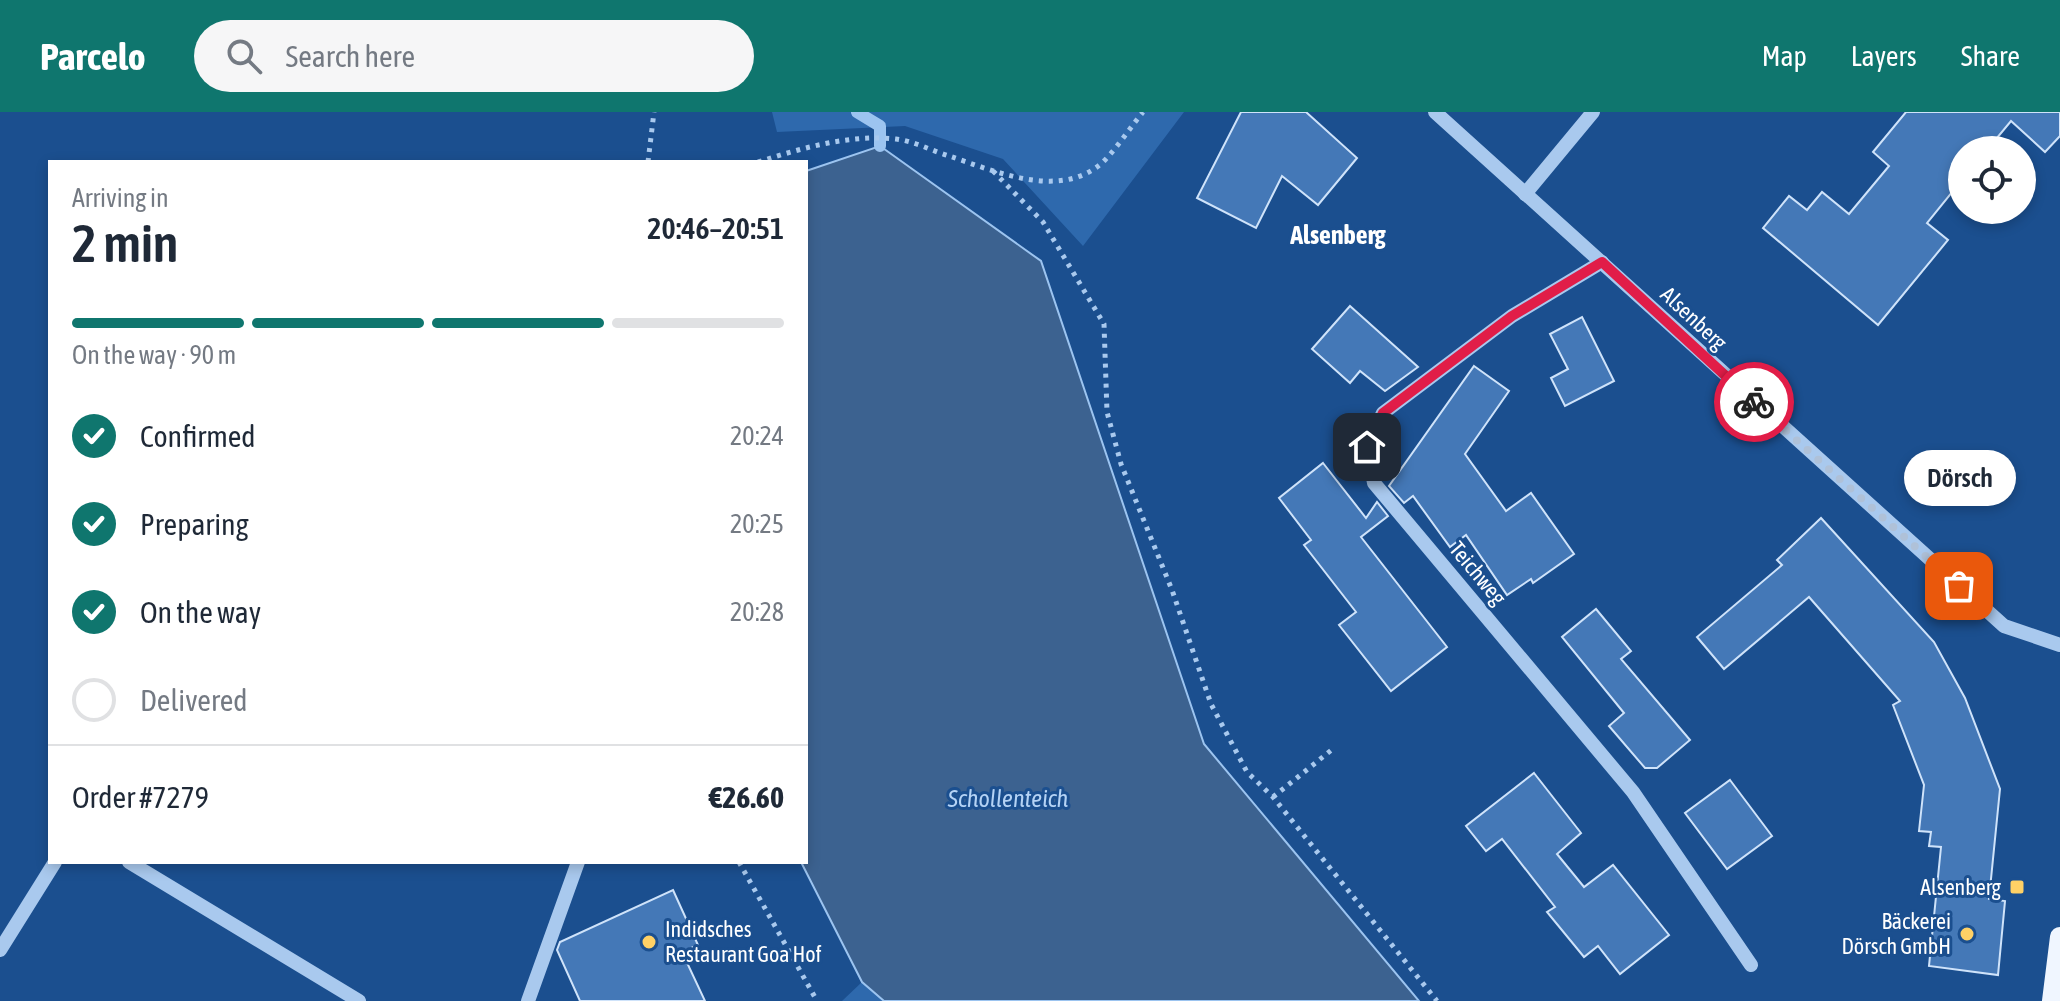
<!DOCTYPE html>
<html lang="en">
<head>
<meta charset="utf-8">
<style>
  body { margin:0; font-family:"Asap Condensed",sans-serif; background:#f6f6f7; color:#1f2937; height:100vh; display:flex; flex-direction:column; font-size:30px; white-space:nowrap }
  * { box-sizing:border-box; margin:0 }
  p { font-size:26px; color:#747a83 }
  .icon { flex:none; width:44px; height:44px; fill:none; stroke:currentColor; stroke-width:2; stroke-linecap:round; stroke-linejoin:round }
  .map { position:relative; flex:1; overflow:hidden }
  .side { position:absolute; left:48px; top:48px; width:760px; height:704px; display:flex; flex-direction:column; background:#fff; border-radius:0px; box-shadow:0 4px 12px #0003 }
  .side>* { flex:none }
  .buttons { position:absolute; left:1948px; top:24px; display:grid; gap:16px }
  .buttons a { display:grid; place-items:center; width:88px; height:88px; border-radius:50%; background:#fff; box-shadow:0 4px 12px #0003; font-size:40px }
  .pin { position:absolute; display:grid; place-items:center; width:68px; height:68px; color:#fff; margin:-34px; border-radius:16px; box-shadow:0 4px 12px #0006 }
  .courier { position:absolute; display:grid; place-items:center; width:80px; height:80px; margin:-40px; border:6px solid #e11d48; border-radius:50%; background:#fff; color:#222; box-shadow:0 2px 10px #0007 }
  .bubble { position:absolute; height:56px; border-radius:28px; background:#fff; box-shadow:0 4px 12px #0003; font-size:26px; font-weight:600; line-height:56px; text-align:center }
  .head em { font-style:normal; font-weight:600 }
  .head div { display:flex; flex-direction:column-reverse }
  .head { display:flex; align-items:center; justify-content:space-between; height:136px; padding:0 24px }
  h1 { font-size:52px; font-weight:600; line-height:60px }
  .bar { display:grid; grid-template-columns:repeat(4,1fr); gap:12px 8px; align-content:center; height:96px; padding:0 24px }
  .bar i { height:10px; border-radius:6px; background:#e0e1e3 }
  .bar .active { background:#0f766e }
  .bar p { grid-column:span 4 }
  .line { display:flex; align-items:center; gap:20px; padding:0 24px; border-top:2px solid #e0e1e3 }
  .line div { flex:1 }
  ol { padding:0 24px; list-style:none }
  li { display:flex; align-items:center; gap:24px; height:88px }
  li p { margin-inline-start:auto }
  li .icon { padding:8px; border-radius:50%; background:#0f766e; color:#fff; stroke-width:4 }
  li:last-child { color:#747a83 }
  li i { width:44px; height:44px; border:4px solid #e0e1e3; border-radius:50% }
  header { display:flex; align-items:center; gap:48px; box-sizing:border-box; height:112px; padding:0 40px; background:#0f766e; color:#fff }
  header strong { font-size:38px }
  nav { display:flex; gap:44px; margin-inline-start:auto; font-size:28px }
  .search { width:560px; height:72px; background:#f6f6f7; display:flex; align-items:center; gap:20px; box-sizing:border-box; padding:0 28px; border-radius:44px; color:#747a83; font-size:30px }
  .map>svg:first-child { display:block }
  .green { fill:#2e69ad }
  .water { fill:#3c6290; stroke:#9cc4f0; stroke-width:2 }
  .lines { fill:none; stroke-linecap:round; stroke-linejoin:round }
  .stream { stroke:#9cc4f0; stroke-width:12 }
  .building { fill:#4478b7; stroke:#cfe3fa; stroke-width:2 }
  .path { stroke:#a9c9ee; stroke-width:5; stroke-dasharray:4 6; stroke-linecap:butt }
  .minor { stroke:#a9c9ee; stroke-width:14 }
  .major { stroke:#f0f6ff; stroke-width:20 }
  .done { stroke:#afc1d8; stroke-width:8; stroke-dasharray:0 14.4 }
  .route { stroke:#e11d48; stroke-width:10 }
  .poi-dot { fill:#ffd166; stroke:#1b4f8f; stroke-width:3 }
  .labels { text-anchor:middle; stroke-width:6; stroke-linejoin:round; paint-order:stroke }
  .street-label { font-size:22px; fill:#fff; stroke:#1b4f8f }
  .poi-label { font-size:22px; fill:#fff; stroke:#1b4f8f; text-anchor:end }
  .water-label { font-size:24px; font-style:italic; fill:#b5d3f5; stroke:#1b4f8f }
  .quarter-label { font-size:26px; font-weight:bold; fill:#fff; stroke:#1b4f8f }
</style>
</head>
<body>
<header>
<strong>Parcelo</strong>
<div class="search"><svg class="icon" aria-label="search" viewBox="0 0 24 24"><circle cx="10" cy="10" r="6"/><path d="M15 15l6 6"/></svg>Search here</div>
<nav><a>Map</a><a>Layers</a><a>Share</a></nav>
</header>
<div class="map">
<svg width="2060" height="889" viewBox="0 0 2060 889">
  <rect width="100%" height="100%" fill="#1b4f8f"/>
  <g class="green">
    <path d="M772 0H1184L1083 134 1003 47 905 14 777 20Z"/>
    <path d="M862 870 884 889H842Z"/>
  </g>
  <path class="water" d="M880 34 1041 149 1204 632 1419 889H884L862 870 801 750H806V59Z"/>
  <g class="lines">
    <path class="stream" d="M857 0 880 14V34"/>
  </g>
  <g class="building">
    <path d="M1241 0H1306L1357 46 1318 93 1282 64 1256 116 1197 86Z"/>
    <path d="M1906 0H2060V24L2045 40 2011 9 1987 38H1962V68L1927 111 1948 128 1878 213 1763 116 1789 84 1807 98 1822 80 1849 102 1889 54 1873 40Z"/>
    <path d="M1350 194 1418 255 1385 279 1360 259 1350 271 1312 237Z"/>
    <path d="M1582 205 1614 269 1565 294 1551 266 1568 257 1550 222Z"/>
    <path d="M1474 254 1509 279 1465 342 1506 399 1531 381 1574 442 1533 471 1531 467 1507 483 1466 423 1450 435 1413 384 1404 391 1389 374Z"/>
    <path d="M1323 351 1366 406 1377 390 1388 404 1361 425 1447 535 1391 579 1339 513 1356 500 1304 433 1311 428 1279 386Z"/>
    <path d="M1821 406 1934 530 1965 586 2000 677 1989 787 2005 789 1998 863 1929 854 1941 735 1929 734 1931 720 1919 719 1924 673 1893 593 1900 589 1809 485 1724 557 1697 525 1782 453 1777 448Z"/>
    <path d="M1596 497 1631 539 1621 547 1690 628 1657 656H1645L1609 614 1624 601 1562 525Z"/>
    <path d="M1534 661 1581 721 1557 742 1584 775 1613 753 1669 823 1620 862 1598 834 1584 845 1547 800 1555 795 1502 727 1486 739 1466 714Z"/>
    <path d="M1730 668 1772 724 1727 757 1685 701Z"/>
    <path d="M673 778 698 833 682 840 705 889H580L557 838 560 830Z"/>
  </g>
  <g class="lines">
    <g class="path">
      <path d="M648 50 654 0"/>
      <path d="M758 50C802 36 850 22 896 27 914 29 932 39 949 44 995 59 1063 90 1105 48 1119 33 1130 16 1143 0"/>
      <path d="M993 59 1043 110 1104 212 1107 300 1121 352 1172 478 1211 592 1247 660 1273 685 1437 889"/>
      <path d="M1273 685 1334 636"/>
      <path d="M739 750 817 889"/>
    </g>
    <g class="minor">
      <path d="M1435 0 2004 514 2060 533"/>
      <path d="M1525 82 1593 0"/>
      <path d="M1602 150 1512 204 1383 301 1367 335 1374 371 1633 680 1751 853"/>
      <path d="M129 750 359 889"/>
      <path d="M0 838 55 750"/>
      <path d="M528 889 578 750"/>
    </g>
    <path class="major" d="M2052 889 2060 825"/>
  </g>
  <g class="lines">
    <path class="done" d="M1754 290 1959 474"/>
    <path class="route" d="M1367 335 1383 301 1512 204 1602 150 1754 290"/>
  </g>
  <g class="poi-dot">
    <rect x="2009" y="767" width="16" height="16" rx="4"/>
    <circle cx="1967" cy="822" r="8"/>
    <circle cx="649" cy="830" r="8"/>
  </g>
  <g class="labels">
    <g class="street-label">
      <text transform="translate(1694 206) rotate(43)" y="8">Alsenberg</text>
      <text transform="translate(1478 461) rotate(50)" y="8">Teichweg</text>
    </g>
    <g class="poi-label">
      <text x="2001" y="783">Alsenberg</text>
      <text x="1951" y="817">Bäckerei<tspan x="1951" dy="25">Dörsch GmbH</tspan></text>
      <text x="665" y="825" text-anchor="start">Indidsches<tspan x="665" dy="25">Restaurant Goa Hof</tspan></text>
    </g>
    <g class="water-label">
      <text x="1008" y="695">Schollenteich</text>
    </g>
    <g class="quarter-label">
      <text x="1338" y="132">Alsenberg</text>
    </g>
  </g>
</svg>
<div class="buttons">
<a><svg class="icon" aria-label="locate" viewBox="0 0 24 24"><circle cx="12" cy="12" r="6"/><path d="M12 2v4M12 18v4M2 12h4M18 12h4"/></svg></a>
</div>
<div class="pin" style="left:1959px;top:474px;background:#ea580c"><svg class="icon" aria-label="bag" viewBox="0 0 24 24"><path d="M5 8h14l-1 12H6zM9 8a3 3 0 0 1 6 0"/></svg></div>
<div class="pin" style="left:1367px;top:335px;background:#1f2937"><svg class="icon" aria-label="home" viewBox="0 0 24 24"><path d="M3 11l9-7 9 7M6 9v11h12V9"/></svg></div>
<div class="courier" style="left:1754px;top:290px"><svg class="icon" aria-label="bike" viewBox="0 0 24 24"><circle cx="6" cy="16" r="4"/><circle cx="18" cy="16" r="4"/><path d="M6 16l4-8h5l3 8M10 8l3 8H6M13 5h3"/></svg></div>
<div class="bubble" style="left:1904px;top:338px;width:112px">Dörsch</div>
<section class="side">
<div class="head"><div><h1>2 min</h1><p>Arriving in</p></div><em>20:46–20:51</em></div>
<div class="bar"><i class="active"></i><i class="active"></i><i class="active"></i><i></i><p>On the way · 90 m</p></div>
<ol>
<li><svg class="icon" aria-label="check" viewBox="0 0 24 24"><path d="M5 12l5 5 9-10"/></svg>Confirmed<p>20:24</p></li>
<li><svg class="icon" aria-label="check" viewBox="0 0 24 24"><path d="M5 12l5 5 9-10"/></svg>Preparing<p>20:25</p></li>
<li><svg class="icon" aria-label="check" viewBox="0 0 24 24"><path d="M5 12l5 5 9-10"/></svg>On the way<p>20:28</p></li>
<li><i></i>Delivered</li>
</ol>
<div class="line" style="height:104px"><div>Order #7279</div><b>€26.60</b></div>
</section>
</div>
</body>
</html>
